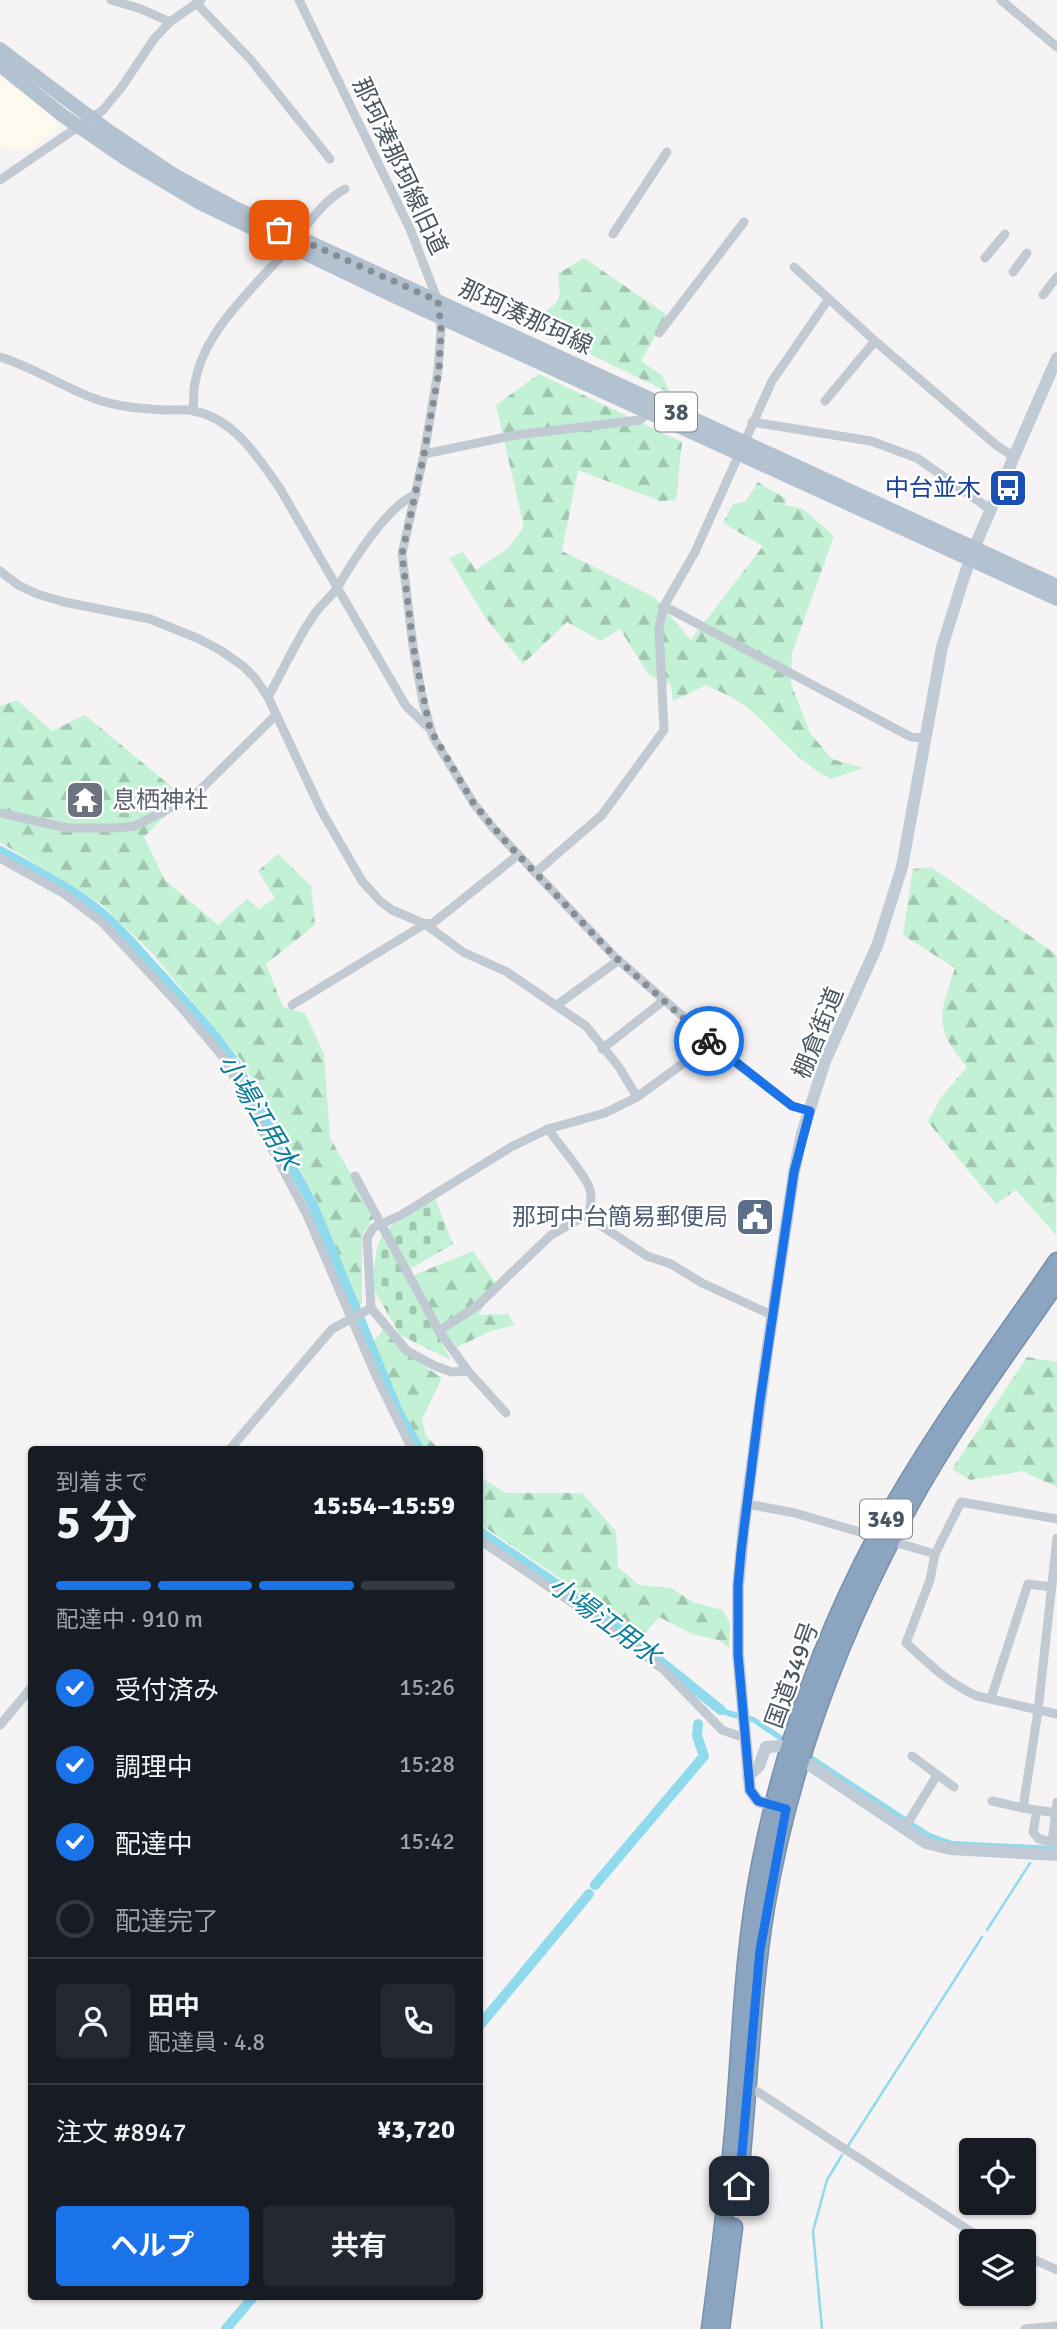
<!DOCTYPE html>
<html lang="ja">
<head>
<meta charset="utf-8">
<style>
  body { margin:0; font-family:Signika,"Noto Sans JP",sans-serif; background:#242831; color:#f1f3f6; height:100vh; display:flex; flex-direction:column; font-size:26px; white-space:nowrap }
  * { box-sizing:border-box; margin:0 }
  p { font-size:23px; color:#9ea1a6 }
  .icon { flex:none; width:38px; height:38px; fill:none; stroke:currentColor; stroke-width:2; stroke-linecap:round; stroke-linejoin:round }
  .map { position:relative; flex:1; overflow:hidden }
  .details { position:absolute; left:28px; top:1446px; width:455px; height:854px; display:flex; flex-direction:column; background:#171b24; border-radius:7px; box-shadow:0 2px 5px #0004 }
  .details>* { flex:none }
  .buttons { position:absolute; left:959px; top:2138px; display:grid; gap:14px }
  .buttons a { display:grid; place-items:center; width:77px; height:77px; border-radius:7px; background:#171b24; box-shadow:0 2px 5px #0004; font-size:35px }
  .pin { position:absolute; display:grid; place-items:center; width:60px; height:60px; color:#fff; margin:-30px; border-radius:14px; box-shadow:0 4px 10px #0006 }
  .courier { position:absolute; display:grid; place-items:center; width:70px; height:70px; margin:-35px; border:5px solid #1a73e8; border-radius:50%; background:#fff; color:#222; box-shadow:0 2px 9px #0007 }
  .head em { font-style:normal; font-weight:700 }
  .head div { display:flex; flex-direction:column-reverse }
  .head { display:flex; align-items:center; justify-content:space-between; height:119px; padding:0 28px }
  h1 { font-size:46px; font-weight:700; line-height:52px }
  .bar { display:grid; grid-template-columns:repeat(4,1fr); gap:10px 7px; align-content:center; height:84px; padding:0 28px }
  .bar i { height:9px; border-radius:5px; background:#363941 }
  .bar .selected { background:#1a73e8 }
  .bar p { grid-column:span 4 }
  .line { display:flex; align-items:center; gap:18px; padding:0 28px; border-top:2px solid #363941 }
  .line div { flex:1 }
  .round { display:grid; place-items:center; flex:none; width:74px; height:74px; border-radius:7px; background:#242831 }
  ol { padding:0 28px; list-style:none }
  li { display:flex; align-items:center; gap:21px; height:77px }
  li p { margin-inline-start:auto }
  li .icon { padding:7px; border-radius:50%; background:#1a73e8; color:#fff; stroke-width:4 }
  li:last-child { color:#9ea1a6 }
  li i { width:38px; height:38px; border:4px solid #363941; border-radius:50% }
  .button { display:flex; gap:14px; margin-top:auto; padding:14px 28px }
  .button a { flex:1; height:80px; border-radius:7px; background:#1a73e8; color:#fff; font-size:28px; font-weight:700; line-height:80px; text-align:center }
  .button a+a { background:#242831; color:#f1f3f6 }
  .map>svg:first-child { display:block }
  .commercial { fill:#fdf9ef }
  .forest { fill:url(#forest-firs) }
  .cemetery { fill:url(#cemetery-stones) }
  .water { fill:#90daee }
  .lines { fill:none; stroke-linecap:round; stroke-linejoin:round }
  .stream { stroke:#90daee; stroke-width:2.5 }
  .canal { stroke:#90daee; stroke-width:10 }
  .highway-casing { stroke:#7690ad; stroke-width:19 }
  .street { stroke:#c1cad2; stroke-width:9 }
  .secondary { stroke:#c1cbd6; stroke-width:12 }
  .primary { stroke:#b3c2d1; stroke-width:14 }
  .highway { stroke:#8ba5c1; stroke-width:16 }
  .done { stroke:#868d94; stroke-width:7; stroke-dasharray:0 12.6 }
  .route { stroke:#1a73e8; stroke-width:9 }
  .labels { text-anchor:middle; stroke-width:5; stroke-linejoin:round; paint-order:stroke }
  .shield { fill:#fff; stroke:#808990; stroke-width:2 }
  .shield-label { font-size:23px; font-weight:bold; fill:#4a5661 }
  .street-label { font-size:24px; fill:#4a5661; stroke:#fff }
  .transit-label { font-size:24px; fill:#164399; stroke:#fff; text-anchor:end }
  .worship-label { font-size:24px; fill:#5b616d; stroke:#fff; text-anchor:start }
  .service-label { font-size:24px; fill:#4e5e75; stroke:#fff; text-anchor:end }
  .water-label { font-size:26px; font-style:italic; fill:#0c7c9b; stroke:#fff }
</style>
</head>
<body>
<div class="map">
<svg width="1057" height="2329" viewBox="0 0 1057 2329">
  <defs>
    <pattern id="forest-firs" width="22" height="20" patternUnits="userSpaceOnUse" patternTransform="scale(1.75)"><rect width="22" height="20" fill="#c3f1d5"/><path d="M5 1l3.5 6h-7zM16 11l3.5 6h-7z" fill="#a0c6b0"/></pattern>
    <pattern id="cemetery-stones" width="16" height="16" patternUnits="userSpaceOnUse" patternTransform="scale(1.75)"><rect width="16" height="16" fill="#c3f1d5"/><path d="M2 7V4a2 2 0 0 1 4 0v3zM10 15v-3a2 2 0 0 1 4 0v3z" fill="#a0c6b0"/></pattern>
  </defs>
  <rect width="100%" height="100%" fill="#f5f3f3"/>
  <path class="commercial" d="M0 77 58 118V131L28 151 0 147Z"/>
  <g class="forest">
    <path d="M584 258 667 315 641 361 662 375 670 393 538 329 541 314C562 301 561 298 558 274Z"/>
    <path d="M539 374 682 442 676 500 660 501 578 470 562 551 654 597 691 640 763 546 723 523 733 504 745 502 758 482 786 499 785 505 803 509 834 536 792 653 791 684 810 733 832 759 863 768 831 779C796 762 775 729 744 705 733 697 718 691 706 685L673 701 671 685 649 675 620 629 601 641 567 622 523 664 485 617 449 558 463 552 476 570 507 549 524 527 496 405Z"/>
    <path d="M17 700 52 731 85 715 184 797 144 837 165 880 218 925 247 899 259 909 275 898 258 871 278 854 311 886 315 925 266 964 283 1007 305 1013 324 1054 330 1138 375 1216 362 1235V1304L356 1307 317 1201 242 1061 152 953 100 903 0 842V706Z"/>
    <path d="M931 867 1057 955 1056 1235 1016 1190 996 1204 928 1122 941 1097 967 1067C933 1026 939 1017 955 968L903 935 913 869Z"/>
    <path d="M473 1251 495 1282 479 1315 508 1314 515 1325 491 1331 457 1347 437 1322 414 1275Z"/>
    <path d="M383 1329 406 1354 442 1378 422 1419 426 1436 439 1449H424L401 1409 372 1344Z"/>
    <path d="M1027 1357 1057 1362V1487L1022 1471 970 1480 952 1469Z"/>
    <path d="M480 1477 506 1493H582L616 1531 618 1567 639 1585 671 1588 693 1602 723 1610 730 1623 729 1648 718 1640 692 1634 659 1617 640 1639 564 1581 480 1524Z"/>
  </g>
  <path class="cemetery" d="M435 1198 453 1244 403 1273 451 1360 400 1335 372 1286 377 1247 382 1236 393 1224Z"/>
  <path class="water" d="M713 1702 728 1710 754 1717 930 1833 952 1841 1056 1846V1851L952 1846 927 1838 752 1722C737 1719 722 1716 709 1706Z"/>
  <g class="lines">
    <g class="stream">
      <path d="M987 1930 1030 1863"/>
      <path d="M848 2146 982 1937"/>
      <path d="M822 2329 813 2231 827 2180 842 2155"/>
    </g>
    <g class="canal">
      <path d="M0 851C30 867 61 883 89 903 115 922 136 948 158 972 184 1001 212 1030 235 1063L313 1205 398 1412 419 1449"/>
      <path d="M480 1532 610 1621 721 1710"/>
      <path d="M595 1885 704 1756 697 1736 698 1724"/>
      <path d="M480 2025 589 1894"/>
      <path d="M226 2329 254 2296"/>
    </g>
    <defs>
      <g id="highway">
        <path d="M737 2202C749 2104 750 2005 766 1907 790 1766 840 1633 909 1507 952 1428 1006 1356 1057 1282"/>
        <path d="M710 2329C719 2260 728 2192 734 2123 741 2037 743 1951 760 1865 782 1752 822 1638 877 1535 928 1439 995 1351 1057 1261"/>
        <path d="M721 2329 734 2227"/>
      </g>
    </defs>
    <use href="#highway" class="highway-casing"/>
    <g class="street">
      <path d="M111 0 141 9 170 22"/>
      <path d="M299 0 410 229 438 301 441 329 438 371 424 454 402 554 413 646 423 702 433 737 474 804 494 829 615 957 741 1067 792 1106 810 1111"/>
      <path d="M1001 0 1057 47"/>
      <path d="M197 4 251 60 330 159"/>
      <path d="M0 180 103 110 121 88 154 39 170 22 201 0"/>
      <path d="M613 234 667 152"/>
      <path d="M985 258 1005 234"/>
      <path d="M794 267 875 341 996 445 1014 457"/>
      <path d="M1013 272 1027 253"/>
      <path d="M1043 295 1057 277"/>
      <path d="M659 333 744 222"/>
      <path d="M0 357C33 367 61 386 93 398 117 407 142 409 167 410 176 410 185 409 194 411 234 419 257 456 279 487L406 706 430 729"/>
      <path d="M825 401 875 341"/>
      <path d="M193 410C194 400 193 388 196 378 207 327 257 285 289 247 306 228 322 201 345 189"/>
      <path d="M752 422 871 441 917 458 991 510"/>
      <path d="M424 454 516 435 640 420 649 412"/>
      <path d="M0 571 18 585 37 594 64 602 150 619 197 638 220 650 243 666 255 678 268 697 321 810 362 881 380 901 392 910 425 924 463 952 507 972 586 1026 619 1067 637 1097"/>
      <path d="M664 606 911 737 925 738"/>
      <path d="M268 697C284 669 297 638 316 612 322 604 331 597 337 588 353 561 386 507 416 494"/>
      <path d="M0 813 67 828H115L135 826 195 795 276 715"/>
      <path d="M0 858 63 893 102 922 181 1007 224 1058 307 1215 377 1378 412 1449"/>
      <path d="M535 873 602 815 664 730 659 628 664 606 695 552 772 381 828 300"/>
      <path d="M292 1005 425 924 433 923 518 855"/>
      <path d="M557 1005 619 960"/>
      <path d="M602 1049 663 1001"/>
      <path d="M355 1176 439 1331 468 1371 506 1413"/>
      <path d="M585 1215 647 1256 671 1264 702 1283 772 1315"/>
      <path d="M439 1331 477 1306 551 1235 590 1213C590 1205 592 1197 590 1190 588 1178 557 1142 548 1129"/>
      <path d="M468 1371 452 1372 435 1366 407 1351 371 1308 367 1238 373 1228 401 1215 511 1147 548 1129 605 1113 637 1097 711 1043"/>
      <path d="M230 1449 332 1329 371 1308"/>
      <path d="M747 1504 795 1513 935 1554"/>
      <path d="M1057 1519 961 1502 935 1554 930 1580 906 1643C928 1663 949 1684 977 1696L1057 1714"/>
      <path d="M1057 1538 1038 1711 1023 1808 1057 1813"/>
      <path d="M480 1540 596 1619 664 1670 722 1730 745 1738"/>
      <path d="M991 1698 1028 1584 1052 1587"/>
      <path d="M0 1725 32 1687"/>
      <path d="M912 1756 954 1787"/>
      <path d="M992 1801 1023 1808"/>
      <path d="M1057 1802 1052 1842 1057 1844"/>
      <path d="M1037 1810 1033 1832 1039 1839 1052 1842"/>
      <path d="M904 1829 937 1775"/>
      <path d="M745 2088 758 2092 970 2231 994 2242"/>
      <path d="M1024 2255 1057 2270"/>
      <path d="M1025 2329 1057 2326"/>
    </g>
    <g class="secondary">
      <path d="M808 1764 926 1843 950 1849 1057 1855"/>
      <path d="M748 1776 759 1766 766 1747 781 1746"/>
      <path d="M779 1808 758 1801 750 1790 738 1654V1586L744 1525 767 1352 794 1172 802 1134 825 1061 877 946 902 867 942 647 964 577 974 548 1057 358"/>
    </g>
    <g class="primary">
      <path d="M0 49 106 129 174 175 233 207 1057 586"/>
      <path d="M0 65 62 115 126 159 200 203 400 299 1057 599"/>
    </g>
    <use href="#highway" class="highway"/>
  </g>
  <g class="lines">
    <path class="done" d="M279 230 438 301 441 329 439 371 424 454 402 554 413 646 430 729 474 804 506 842 615 957 709 1041"/>
    <path class="route" d="M709 1041 792 1106 810 1111 794 1172 760 1401 741 1552 738 1586V1654L750 1790 758 1801 786 1809 760 1950 739 2186"/>
  </g>
  <defs>
    <symbol id="bus-square" viewBox="-11 -11 22 22"><rect x="-9" y="-9" width="18" height="18" rx="4" fill="#1a4fb4" stroke="#fff"/><path d="M-5-6H5V4H4V6H2V4H-2V6H-4V4H-5ZM-3.5-4V0h7V-4ZM-3.5 1.2v1.5H-2V1.2ZM2 1.2v1.5H3.5V1.2Z" fill="#fff"/></symbol>
    <symbol id="temple-square" viewBox="-11 -11 22 22"><rect x="-9" y="-9" width="18" height="18" rx="4" fill="#6b7280" stroke="#fff"/><path d="M0-6L5-2H3V0L6.5 2.5H4V6H1.5V3h-3V6H-4V2.5H-6.5L-3 0V-2H-5Z" fill="#fff"/></symbol>
    <symbol id="civic-square" viewBox="-11 -11 22 22"><rect x="-9" y="-9" width="18" height="18" rx="4" fill="#5c6f8a" stroke="#fff"/><path d="M-.6-6.5H3V-4.5H.6V-3L4-1V1h2V6H-6V1h2V-1L-.6-3ZM-1.2 2.5V6h2.4V2.5Z" fill="#fff"/></symbol>
  </defs>
  <g fill-rule="evenodd">
    <use href="#bus-square" x="986" y="466" width="44" height="44"/>
    <use href="#temple-square" x="63" y="778" width="44" height="44"/>
    <use href="#civic-square" x="733" y="1195" width="44" height="44"/>
  </g>
  <g class="labels">
    <g class="shield">
      <rect x="655" y="392.5" width="42" height="39" rx="5"/>
      <rect x="860" y="1499.5" width="52" height="39" rx="5"/>
    </g>
    <g class="shield-label">
      <text x="676" y="420">38</text>
      <text x="886" y="1527">349</text>
    </g>
    <g class="street-label">
      <text transform="translate(400 166) rotate(65)" y="8">那珂湊那珂線旧道</text>
      <text transform="translate(526 317) rotate(25)" y="8">那珂湊那珂線</text>
      <text transform="translate(818 1033) rotate(-68)" y="8">棚倉街道</text>
      <text transform="translate(792 1675) rotate(-70)" y="8">国道349号</text>
    </g>
    <g class="transit-label">
      <text x="981" y="496">中台並木</text>
    </g>
    <g class="worship-label">
      <text x="112" y="808">息栖神社</text>
    </g>
    <g class="service-label">
      <text x="728" y="1225">那珂中台簡易郵便局</text>
    </g>
    <g class="water-label">
      <text transform="translate(259 1112) rotate(59)" y="9">小場江用水</text>
      <text transform="translate(605 1620) rotate(36)" y="9">小場江用水</text>
    </g>
  </g>
</svg>
<div class="buttons">
<a><svg class="icon" aria-label="locate" viewBox="0 0 24 24"><circle cx="12" cy="12" r="6"/><path d="M12 2v4M12 18v4M2 12h4M18 12h4"/></svg></a>
<a><svg class="icon" aria-label="layers" viewBox="0 0 24 24"><path d="M12 4l9 5-9 5-9-5zM3 14l9 5 9-5"/></svg></a>
</div>
<div class="pin" style="left:279px;top:230px;background:#ea580c"><svg class="icon" aria-label="bag" viewBox="0 0 24 24"><path d="M5 8h14l-1 12H6zM9 8a3 3 0 0 1 6 0"/></svg></div>
<div class="pin" style="left:739px;top:2186px;background:#1f2937"><svg class="icon" aria-label="home" viewBox="0 0 24 24"><path d="M3 11l9-7 9 7M6 9v11h12V9"/></svg></div>
<div class="courier" style="left:709px;top:1041px"><svg class="icon" aria-label="bike" viewBox="0 0 24 24"><circle cx="6" cy="16" r="4"/><circle cx="18" cy="16" r="4"/><path d="M6 16l4-8h5l3 8M10 8l3 8H6M13 5h3"/></svg></div>
<section class="details">
<div class="head"><div><h1>5 分</h1><p>到着まで</p></div><em>15:54–15:59</em></div>
<div class="bar"><i class="selected"></i><i class="selected"></i><i class="selected"></i><i></i><p>配達中 · 910 m</p></div>
<ol>
<li><svg class="icon" aria-label="check" viewBox="0 0 24 24"><path d="M5 12l5 5 9-10"/></svg>受付済み<p>15:26</p></li>
<li><svg class="icon" aria-label="check" viewBox="0 0 24 24"><path d="M5 12l5 5 9-10"/></svg>調理中<p>15:28</p></li>
<li><svg class="icon" aria-label="check" viewBox="0 0 24 24"><path d="M5 12l5 5 9-10"/></svg>配達中<p>15:42</p></li>
<li><i></i>配達完了</li>
</ol>
<div class="line" style="height:126px"><a class="round"><svg class="icon" aria-label="person" viewBox="0 0 24 24"><circle cx="12" cy="8" r="4"/><path d="M4 21q1-7 8-7t8 7"/></svg></a><div><b>田中</b><p>配達員 · 4.8</p></div><a class="round"><svg class="icon" aria-label="phone" viewBox="0 0 24 24"><path d="M5 4h4l2 5-3 2q2 4 5 5l2-3 5 2v4C11 20 4 13 5 4z"/></svg></a></div>
<div class="line" style="height:91px"><div>注文 #8947</div><b>¥3,720</b></div>
<div class="button"><a>ヘルプ</a><a>共有</a></div>
</section>
</div>
</body>
</html>
